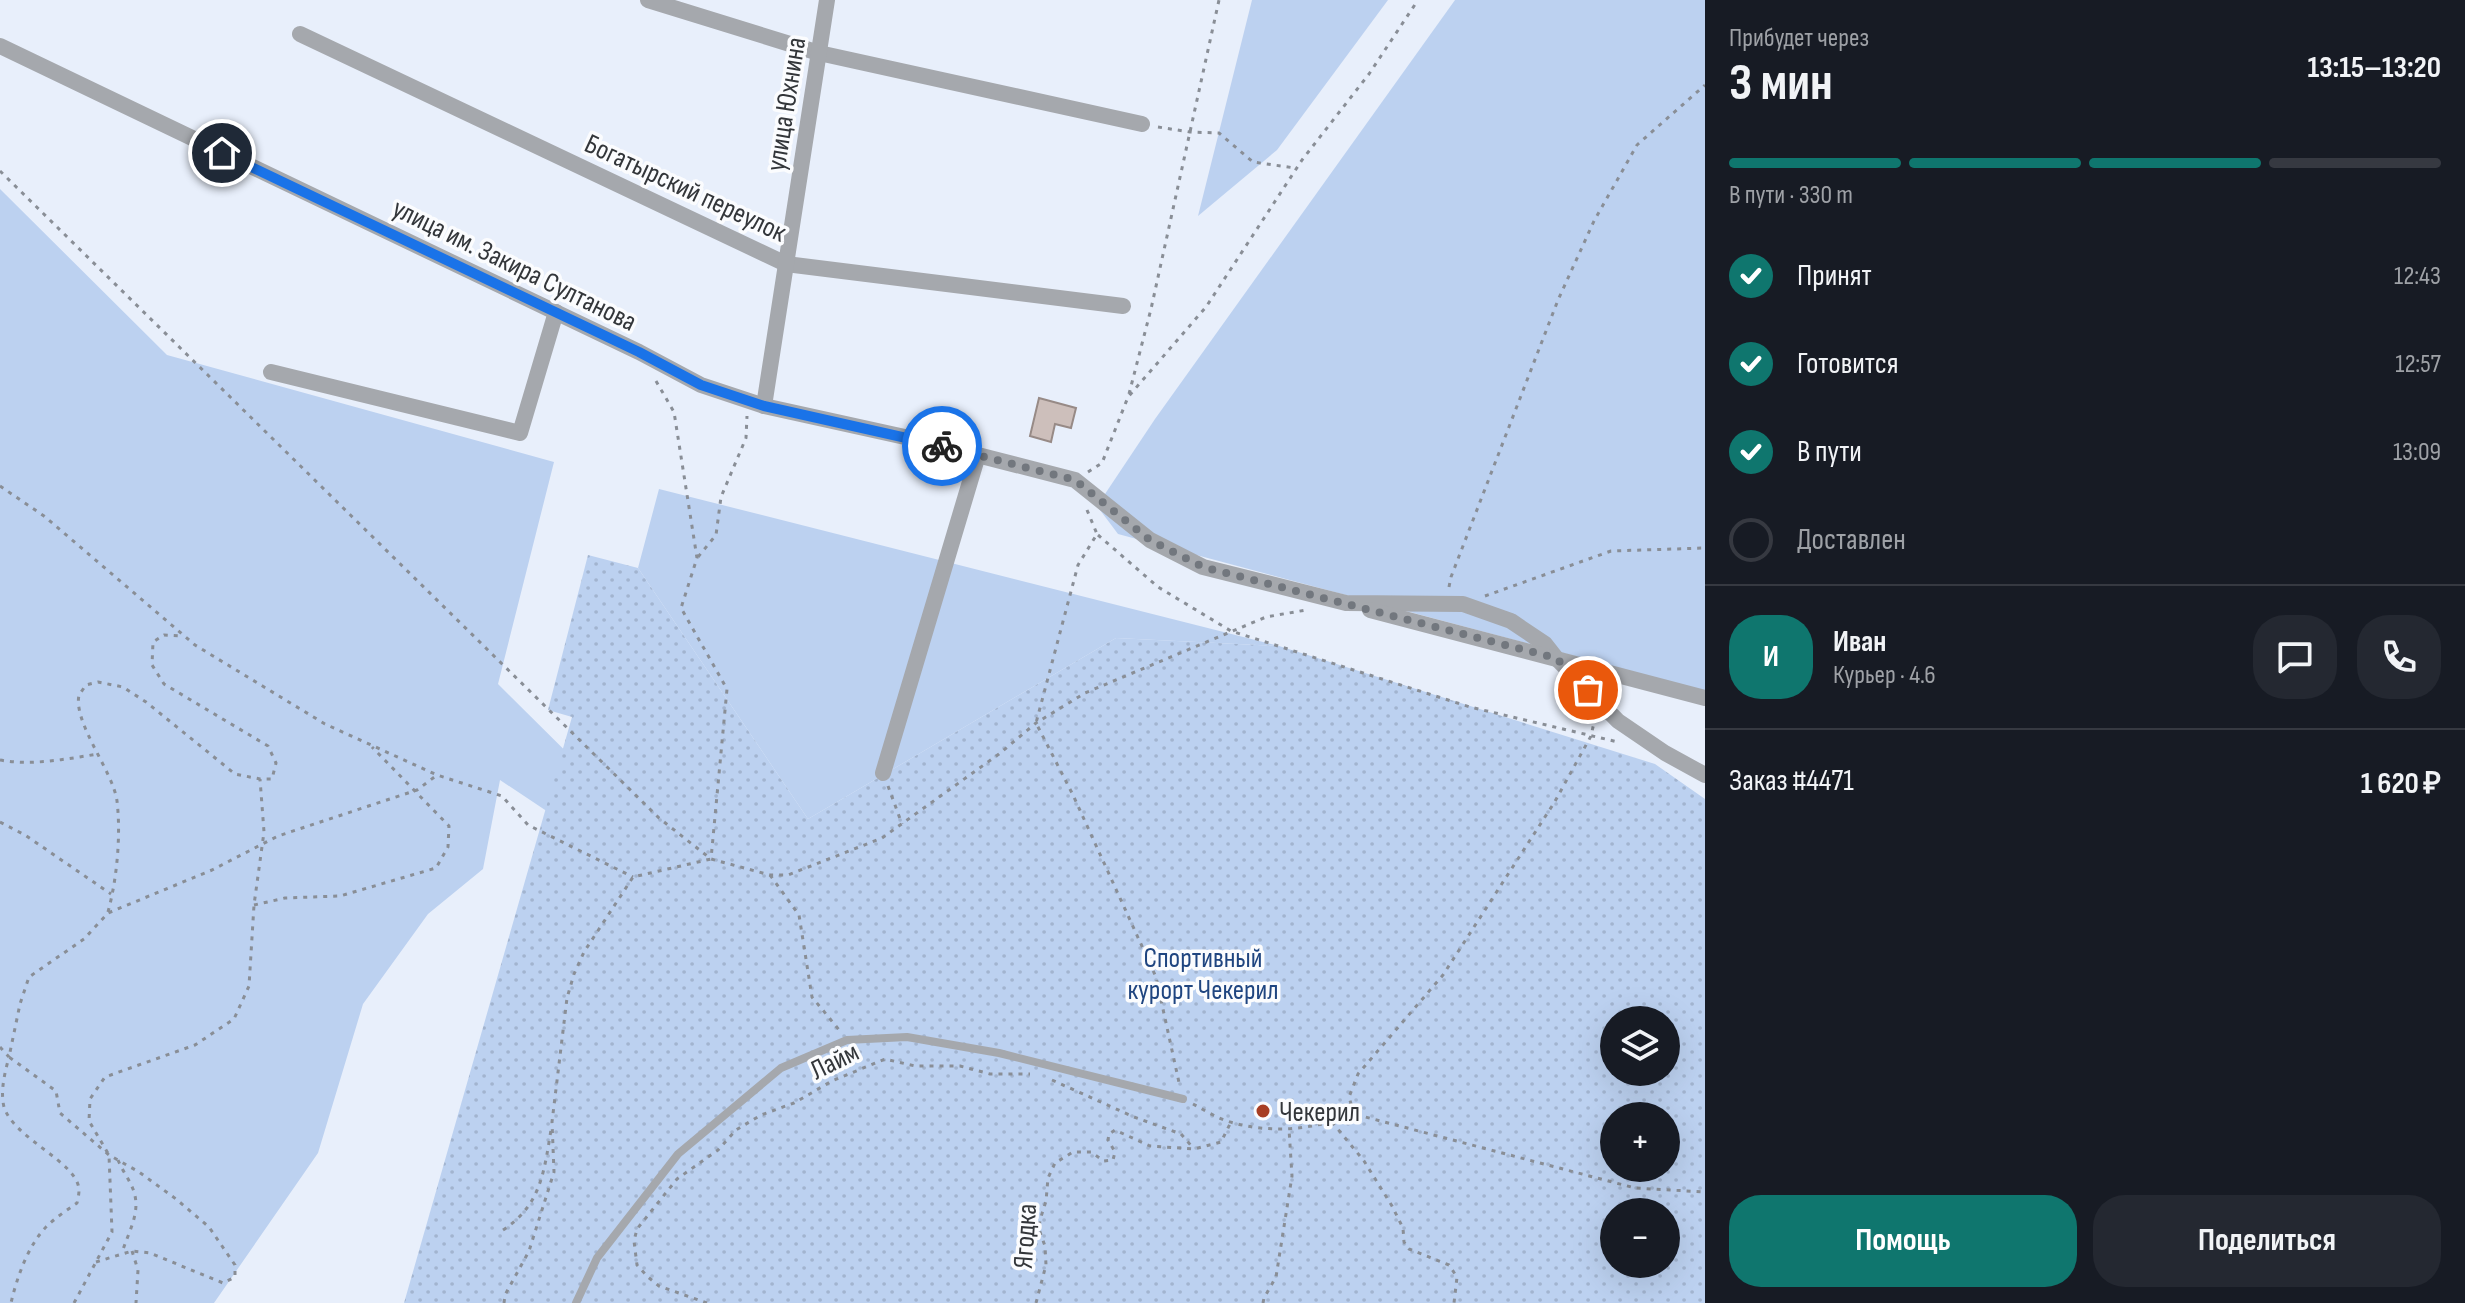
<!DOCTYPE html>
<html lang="ru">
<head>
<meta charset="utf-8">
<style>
  body { margin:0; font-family:"Sofia Sans Condensed",sans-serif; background:#242831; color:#f1f3f6; height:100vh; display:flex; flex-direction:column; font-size:30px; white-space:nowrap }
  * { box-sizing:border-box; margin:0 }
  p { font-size:26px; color:#9ea1a6 }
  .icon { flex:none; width:44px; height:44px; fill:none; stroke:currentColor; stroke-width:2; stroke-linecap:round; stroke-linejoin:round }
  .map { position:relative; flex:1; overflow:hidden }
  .panel { display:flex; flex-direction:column; background:#171b24; width:760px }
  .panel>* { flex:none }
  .buttons { position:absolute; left:1600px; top:1006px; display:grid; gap:16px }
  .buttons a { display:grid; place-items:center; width:80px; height:80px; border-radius:50%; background:#171b24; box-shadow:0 8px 32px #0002; font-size:40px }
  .pin { position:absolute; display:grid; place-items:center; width:68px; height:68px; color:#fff; margin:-34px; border:4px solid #fff; border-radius:50%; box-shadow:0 2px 8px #0007 }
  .courier { position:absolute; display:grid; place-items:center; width:80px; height:80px; margin:-40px; border:6px solid #1a73e8; border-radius:50%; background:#fff; color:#222; box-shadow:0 2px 10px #0007 }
  .summary em { font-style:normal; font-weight:700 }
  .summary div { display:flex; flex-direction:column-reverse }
  .summary { display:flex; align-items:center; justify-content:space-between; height:136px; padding:0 24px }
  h1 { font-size:52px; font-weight:700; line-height:60px }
  .bar { display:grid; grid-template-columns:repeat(4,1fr); gap:12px 8px; align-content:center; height:96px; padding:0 24px }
  .bar i { height:10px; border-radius:6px; background:#363941 }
  .bar .selected { background:#0f766e }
  .bar p { grid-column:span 4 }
  .line { display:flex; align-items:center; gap:20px; padding:0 24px; border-top:2px solid #363941 }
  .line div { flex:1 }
  .round { display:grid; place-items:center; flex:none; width:84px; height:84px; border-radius:32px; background:#242831 }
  ol { padding:0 24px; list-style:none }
  li { display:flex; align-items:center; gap:24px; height:88px }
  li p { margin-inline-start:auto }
  li .icon { padding:8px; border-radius:50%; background:#0f766e; color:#fff; stroke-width:4 }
  li:last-child { color:#9ea1a6 }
  li i { width:44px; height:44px; border:4px solid #363941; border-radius:50% }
  .primary-button { display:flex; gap:16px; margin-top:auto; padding:16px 24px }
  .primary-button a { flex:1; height:92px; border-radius:32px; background:#0f766e; color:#fff; font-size:32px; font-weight:700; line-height:92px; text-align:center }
  .primary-button a+a { background:#242831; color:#f1f3f6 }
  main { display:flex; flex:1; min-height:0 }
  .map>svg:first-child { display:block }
  .grass { fill:#bcd1f0 }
  .park { fill:url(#park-dots); fill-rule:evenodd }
  .building { fill:#cdbfbb; stroke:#978a86; stroke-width:2 }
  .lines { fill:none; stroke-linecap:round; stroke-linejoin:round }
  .path { stroke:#898e96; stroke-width:3; stroke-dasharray:4 6; stroke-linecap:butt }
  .lane { stroke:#a5a8ad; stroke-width:8 }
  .street { stroke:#a5a8ad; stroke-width:16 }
  .done { stroke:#72777e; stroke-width:8; stroke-dasharray:0 14.4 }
  .route { stroke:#1a73e8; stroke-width:10 }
  .poi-dot { fill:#a73e24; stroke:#fbfcfe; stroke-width:3 }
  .labels { text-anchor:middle; stroke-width:7; stroke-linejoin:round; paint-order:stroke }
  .street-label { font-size:28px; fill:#33363a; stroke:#fbfcfe }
  .park-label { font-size:28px; fill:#1f4580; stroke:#fbfcfe }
  .poi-label { font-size:28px; fill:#33363a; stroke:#fbfcfe; text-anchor:start }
</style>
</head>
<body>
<main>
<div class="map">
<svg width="1705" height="1303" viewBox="0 0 1705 1303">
  <defs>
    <pattern id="park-dots" width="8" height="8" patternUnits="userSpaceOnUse" patternTransform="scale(2)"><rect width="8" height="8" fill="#bcd1f0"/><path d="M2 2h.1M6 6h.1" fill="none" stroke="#a2b4cf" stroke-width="1.8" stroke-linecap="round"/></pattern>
  </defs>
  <rect width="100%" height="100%" fill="#e8effb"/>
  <g class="grass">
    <path d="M1252 0H1388L1277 150 1198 216Z"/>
    <path d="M1455 0H1705V691L1118 534 1097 506 1155 419Z"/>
    <path d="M0 189 167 355 554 462 498 684 636 821 617 858 500 780 483 869 428 914 363 1004 318 1153 214 1303H0Z"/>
    <path d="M659 489 1279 646 1116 638 808 819 638 568Z"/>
  </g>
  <path class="park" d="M588 555 638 568 808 819 1116 638 1279 646 1655 764 1705 799V1303H404L572 717 548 710ZM1614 1020H1666V1072H1614ZM1614 1116H1666V1168H1614ZM1614 1212H1666V1264H1614Z"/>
  <path class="building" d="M1039 398 1076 408 1071 428 1055 424 1051 442 1030 436Z"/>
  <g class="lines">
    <g class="path">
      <path d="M1158 127 1190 132 1219 133 1253 162 1295 168"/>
      <path d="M0 171 659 818 711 859 770 875H788L882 838 999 754 1036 723 1085 693 1266 617 1306 610"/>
      <path d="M656 381 674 412 697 558 681 608 727 689 711 859"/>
      <path d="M1129 394 1151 309 1219 0"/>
      <path d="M1088 472 1102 463 1128 397 1206 307 1302 160 1369 74 1418 0"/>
      <path d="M0 486 44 516 195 645 325 724 437 775 502 796 528 825 633 877"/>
      <path d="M1087 510 1097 534 1078 565 1036 723 1073 795 1156 977 1180 1087"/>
      <path d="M1098 535 1158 587 1231 631 1470 707 1618 742"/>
      <path d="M698 557 716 535 721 497 746 438 747 416"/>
      <path d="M1449 587 1451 577 1558 300 1594 221 1637 145 1705 85"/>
      <path d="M1485 596 1611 551 1705 548"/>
      <path d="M0 760C32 766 66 759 98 754"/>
      <path d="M888 786 902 824"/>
      <path d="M0 822 25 835 111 894"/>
      <path d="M770 875 799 915 812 997 840 1031"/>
      <path d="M254 905 285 898 340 896 436 868 448 847 449 826 372 747"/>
      <path d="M108 912C117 879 121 835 117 801 113 771 73 723 79 695 80 694 85 686 86 685L98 682 123 687 146 702 235 774 260 779H272L276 763 268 746 164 684 152 665 153 642 164 635 183 636"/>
      <path d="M0 1047 9 1057C5 1072 0 1091 4 1107 14 1139 78 1162 79 1190 79 1194 78 1199 77 1203 67 1210 55 1218 46 1227 28 1246 17 1277 11 1303"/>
      <path d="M1052 1080 1134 1117 1181 1134 1194 1149"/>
      <path d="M1193 1104C1206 1111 1220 1120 1234 1123 1274 1134 1316 1129 1354 1114L1635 1188 1705 1192"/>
      <path d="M1354 1114 1349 1097 1358 1074 1443 975 1554 803 1591 736 1595 718"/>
      <path d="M1332 1122 1364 1161 1392 1206 1403 1228 1404 1242 1409 1249 1449 1265 1457 1277 1454 1303"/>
      <path d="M118 1160C122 1170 129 1179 133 1189 142 1212 128 1232 122 1253"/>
      <path d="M503 1230C541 1205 544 1172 551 1130"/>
      <path d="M132 1251 138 1270 136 1303"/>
      <path d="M96 1262 132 1251 150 1253 223 1283 235 1277V1265L209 1227 176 1199 139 1172 109 1155 60 1113 56 1091 9 1057 20 1004 29 977 84 939 108 913 212 870 278 836 417 790 437 775"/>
      <path d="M74 1303 112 1232 109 1155 89 1121 90 1099 105 1077 195 1045 234 1019 249 986 254 905 264 832 260 779"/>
      <path d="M504 1303 505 1295 529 1251 554 1172 552 1122 567 998 574 974 584 952 633 877 711 859"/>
      <path d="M707 1303 659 1286 648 1277 637 1265 634 1241 637 1229 677 1179 718 1150 736 1130 761 1115 794 1103 832 1081 885 1059 915 1066H960L990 1074H1030"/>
      <path d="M1036 1303 1046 1265 1045 1246 1039 1229 1040 1220 1046 1201 1048 1178 1055 1163 1073 1152H1091L1104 1161 1113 1160 1115 1152 1108 1140 1109 1134 1115 1130 1150 1146 1194 1149 1221 1142 1230 1124"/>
      <path d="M1263 1303 1264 1298 1276 1277 1292 1176 1289 1129"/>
    </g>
    <path class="lane" d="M576 1303 597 1258 678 1154 781 1068 847 1040 907 1037 999 1053 1183 1099"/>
    <g class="street">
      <path d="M648 0 819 53 1142 124"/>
      <path d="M300 34 786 264 1123 306"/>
      <path d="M0 46 639 352 701 385 764 406 923 441 1075 480 1150 540 1203 567 1346 603 1463 604 1511 621 1545 644 1556 658 1618 721 1665 753 1705 775"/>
      <path d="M271 372 520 433 556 312"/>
      <path d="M764 406 827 0"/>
      <path d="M1370 610 1705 698"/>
      <path d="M883 773 978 455"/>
    </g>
  </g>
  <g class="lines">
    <path class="done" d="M942 446 1075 480 1150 540 1203 567 1556 658 1588 690"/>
    <path class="route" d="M222 153 639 352 701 385 764 406 942 446"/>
  </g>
  <circle class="poi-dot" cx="1263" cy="1111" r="8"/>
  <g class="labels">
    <g class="street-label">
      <text transform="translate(785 104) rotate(-81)" y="10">улица Юхнина</text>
      <text transform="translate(686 187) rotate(25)" y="10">Богатырский переулок</text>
      <text transform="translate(515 264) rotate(26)" y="10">улица им. Закира Султанова</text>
      <text transform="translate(834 1060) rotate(-26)" y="10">Лайм</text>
      <text transform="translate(1024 1236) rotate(-86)" y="10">Ягодка</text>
    </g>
    <g class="park-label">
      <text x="1203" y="967">Спортивный<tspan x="1203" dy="32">курорт Чекерил</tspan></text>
    </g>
    <g class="poi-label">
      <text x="1279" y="1121">Чекерил</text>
    </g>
  </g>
</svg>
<div class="buttons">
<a><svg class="icon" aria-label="layers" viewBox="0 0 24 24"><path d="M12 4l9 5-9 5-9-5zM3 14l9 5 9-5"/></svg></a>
<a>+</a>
<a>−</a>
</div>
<div class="pin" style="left:1588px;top:690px;background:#ea580c"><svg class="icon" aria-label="bag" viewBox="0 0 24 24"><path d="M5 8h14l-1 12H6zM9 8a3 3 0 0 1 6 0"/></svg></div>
<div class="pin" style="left:222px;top:153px;background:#1f2937"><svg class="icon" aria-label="home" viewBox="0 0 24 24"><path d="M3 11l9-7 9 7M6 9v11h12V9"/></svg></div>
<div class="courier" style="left:942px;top:446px"><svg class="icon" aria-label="bike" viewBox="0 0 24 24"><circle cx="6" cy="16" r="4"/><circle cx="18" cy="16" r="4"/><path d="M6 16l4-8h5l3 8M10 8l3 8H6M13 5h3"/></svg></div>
</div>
<section class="panel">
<div class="summary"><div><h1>3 мин</h1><p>Прибудет через</p></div><em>13:15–13:20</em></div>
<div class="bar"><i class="selected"></i><i class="selected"></i><i class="selected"></i><i></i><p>В пути · 330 m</p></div>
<ol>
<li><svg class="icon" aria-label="check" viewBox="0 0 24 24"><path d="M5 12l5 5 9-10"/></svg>Принят<p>12:43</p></li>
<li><svg class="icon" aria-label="check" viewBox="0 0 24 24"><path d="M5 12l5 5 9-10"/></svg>Готовится<p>12:57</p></li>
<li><svg class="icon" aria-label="check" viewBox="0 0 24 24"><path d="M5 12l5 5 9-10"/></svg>В пути<p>13:09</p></li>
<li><i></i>Доставлен</li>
</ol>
<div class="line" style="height:144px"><b class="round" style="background:#0f766e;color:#fff">И</b><div><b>Иван</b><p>Курьер · 4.6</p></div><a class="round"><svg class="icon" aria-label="chat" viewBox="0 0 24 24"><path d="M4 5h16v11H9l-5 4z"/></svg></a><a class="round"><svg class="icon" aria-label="phone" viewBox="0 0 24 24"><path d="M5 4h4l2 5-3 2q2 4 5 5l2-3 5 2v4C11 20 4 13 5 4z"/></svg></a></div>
<div class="line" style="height:104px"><div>Заказ #4471</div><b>1 620 ₽</b></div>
<div class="primary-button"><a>Помощь</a><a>Поделиться</a></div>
</section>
</main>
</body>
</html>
